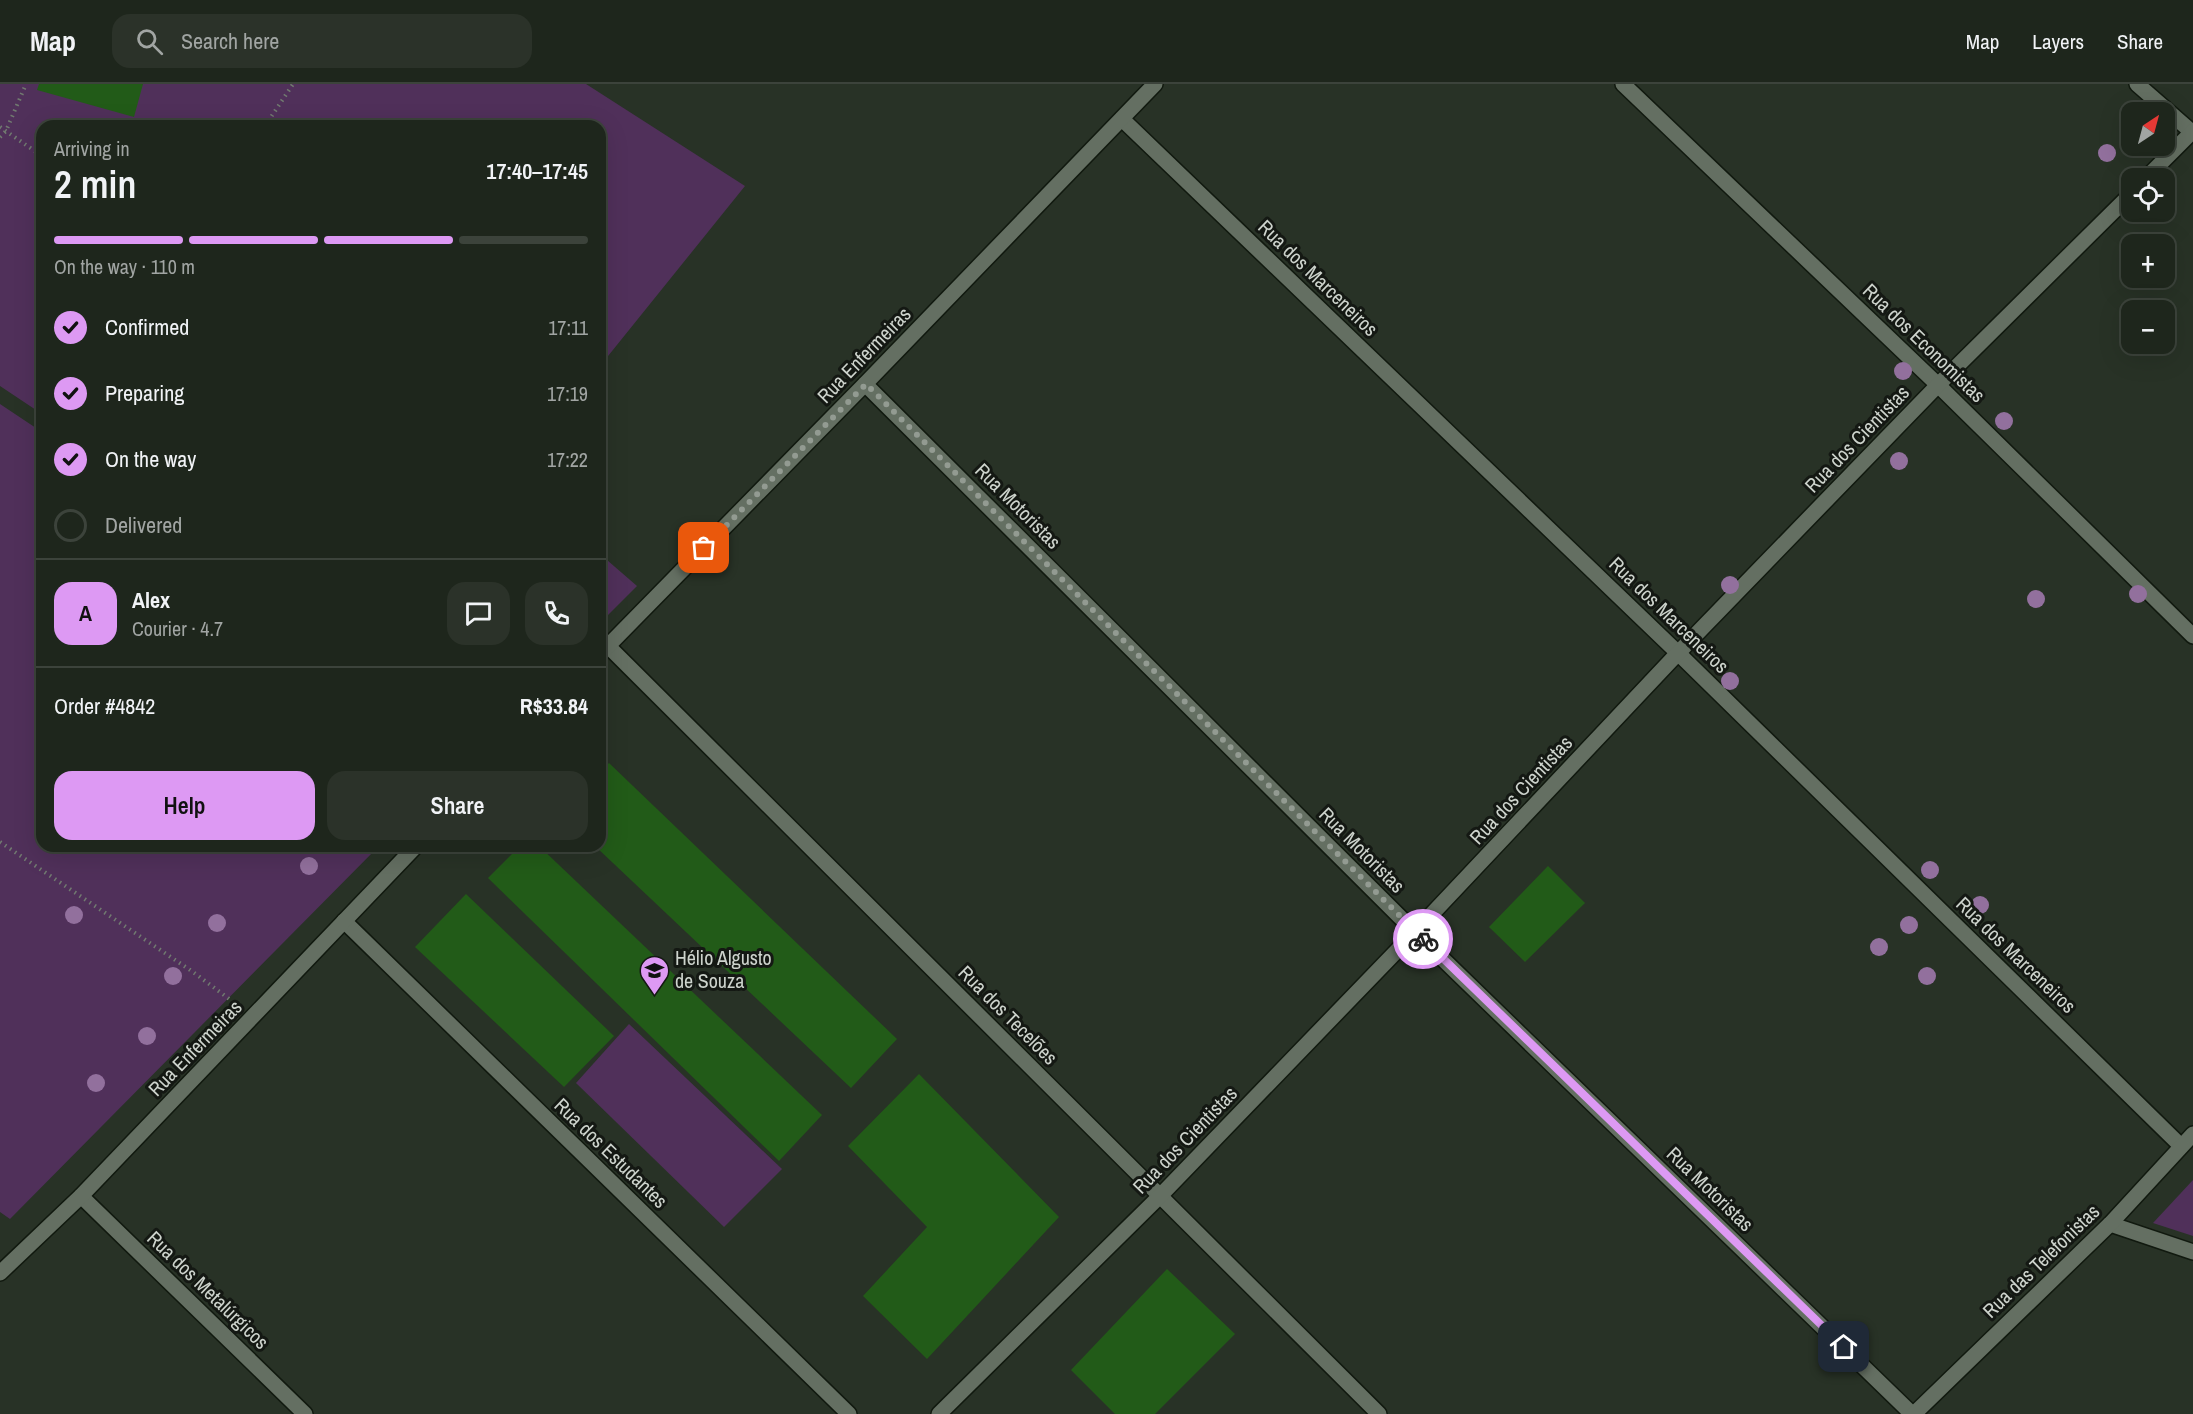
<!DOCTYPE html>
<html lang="en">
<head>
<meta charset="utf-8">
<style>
  body { margin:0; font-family:"Archivo Narrow",sans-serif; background:#2b3229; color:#f1f3f6; height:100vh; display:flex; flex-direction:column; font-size:22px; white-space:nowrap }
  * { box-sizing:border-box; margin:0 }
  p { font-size:20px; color:#a1a5a3 }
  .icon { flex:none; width:33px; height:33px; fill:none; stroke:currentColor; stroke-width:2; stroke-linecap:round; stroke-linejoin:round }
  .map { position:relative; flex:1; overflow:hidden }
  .details { position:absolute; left:36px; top:36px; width:570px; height:732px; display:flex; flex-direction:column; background:#1e261c; border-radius:18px; box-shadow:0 6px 24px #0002,0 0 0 2px #3c433b }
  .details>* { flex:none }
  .needle { width:39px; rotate:36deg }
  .controls { position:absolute; left:2121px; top:18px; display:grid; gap:12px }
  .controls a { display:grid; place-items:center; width:54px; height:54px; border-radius:12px; background:#1e261c; box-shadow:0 6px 24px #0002,0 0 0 2px #3c433b; font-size:30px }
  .pin { position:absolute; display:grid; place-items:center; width:51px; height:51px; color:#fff; margin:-26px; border-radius:12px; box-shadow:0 3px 9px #0006 }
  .courier { position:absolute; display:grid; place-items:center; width:60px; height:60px; margin:-30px; border:4px solid #dd99f3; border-radius:50%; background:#fff; color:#222; box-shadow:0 2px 8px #0007 }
  .summary em { font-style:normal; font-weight:600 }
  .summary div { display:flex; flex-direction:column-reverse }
  .summary { display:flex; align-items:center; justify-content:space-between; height:102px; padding:0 18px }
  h1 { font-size:39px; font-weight:600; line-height:45px }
  .bar { display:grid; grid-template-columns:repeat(4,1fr); gap:9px 6px; align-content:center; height:72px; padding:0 18px }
  .bar i { height:8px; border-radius:4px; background:#3c433b }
  .bar .active { background:#dd99f3 }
  .bar p { grid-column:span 4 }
  .line { display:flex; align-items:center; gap:15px; padding:0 18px; border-top:2px solid #3c433b }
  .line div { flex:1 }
  .round { display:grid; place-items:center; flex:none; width:63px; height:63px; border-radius:18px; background:#2b3229 }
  ol { padding:0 18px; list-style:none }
  li { display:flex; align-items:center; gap:18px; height:66px }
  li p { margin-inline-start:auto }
  li .icon { padding:6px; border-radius:50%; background:#dd99f3; color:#111; stroke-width:4 }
  li:last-child { color:#a1a5a3 }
  li i { width:33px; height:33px; border:3px solid #3c433b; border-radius:50% }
  .button { display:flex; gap:12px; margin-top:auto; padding:12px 18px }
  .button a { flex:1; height:69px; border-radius:18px; background:#dd99f3; color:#111; font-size:24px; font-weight:600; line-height:69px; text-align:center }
  .button a+a { background:#2b3229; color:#f1f3f6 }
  header { display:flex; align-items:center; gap:36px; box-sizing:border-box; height:84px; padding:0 30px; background:#1e261c; border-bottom:2px solid #3c433b }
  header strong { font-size:28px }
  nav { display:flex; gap:33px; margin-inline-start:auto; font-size:21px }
  .search { width:420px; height:54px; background:#2b3229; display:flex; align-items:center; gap:15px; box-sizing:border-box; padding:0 21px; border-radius:18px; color:#a1a5a3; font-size:22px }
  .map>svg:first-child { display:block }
  .green { fill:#50305a }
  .building { fill:#225b18 }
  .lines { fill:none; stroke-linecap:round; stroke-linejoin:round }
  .minor-casing { stroke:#11190f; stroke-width:18 }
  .path { stroke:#717a70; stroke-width:4; stroke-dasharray:1.5 4.5; stroke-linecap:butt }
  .minor { stroke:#646f62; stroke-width:15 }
  .tree { fill:#92709d }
  .done { stroke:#939b92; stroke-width:6; stroke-dasharray:0 10.8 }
  .route { stroke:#dd99f3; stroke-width:8 }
  .labels { text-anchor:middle; stroke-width:6; stroke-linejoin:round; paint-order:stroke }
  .street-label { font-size:20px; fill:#cdd3cc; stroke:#141813 }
  .poi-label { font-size:20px; fill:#cdd3cc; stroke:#141813; text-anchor:start }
</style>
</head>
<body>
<header>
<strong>Map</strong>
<div class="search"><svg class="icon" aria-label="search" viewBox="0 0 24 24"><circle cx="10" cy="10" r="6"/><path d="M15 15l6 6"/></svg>Search here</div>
<nav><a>Map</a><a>Layers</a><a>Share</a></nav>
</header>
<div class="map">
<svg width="2193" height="1330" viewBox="0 0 2193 1330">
  <rect width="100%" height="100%" fill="#283226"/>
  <g class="green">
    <path d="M0 0H586L745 102 600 282V42H42V330L0 302Z"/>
    <path d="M0 320 42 348V762H379L10 1135 0 1128Z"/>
    <path d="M600 470 637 502 600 539Z"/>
    <path d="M629 940 782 1085 724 1143 576 999Z"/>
    <path d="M2193 1096V1152L2153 1139Z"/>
  </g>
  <g class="building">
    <path d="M39 0H143L134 33 37 6Z"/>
    <path d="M609 679 897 955 851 1004 595 762H600V688Z"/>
    <path d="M520 762H539L822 1031 779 1077 488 794Z"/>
    <path d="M1548 782 1585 819 1525 878 1489 843Z"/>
    <path d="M466 810 614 952 564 1003 415 863Z"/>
    <path d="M919 990 1059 1133 927 1275 863 1212 927 1143 848 1062Z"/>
    <path d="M1167 1185 1235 1250 1155 1330H1115L1071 1286Z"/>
  </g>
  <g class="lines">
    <defs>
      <g id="minor">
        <path d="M1623 0 1938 301 2193 552"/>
        <path d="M2137 0 2193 49"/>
        <path d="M1122 35 1678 569 2181 1062"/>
        <path d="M2146 94 2193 47"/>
        <path d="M865 300 1415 848 1912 1330"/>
        <path d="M608 562 1379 1330"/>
        <path d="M600 570 865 300 1155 0"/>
        <path d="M344 837 849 1330"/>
        <path d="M81 1112 305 1330"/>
        <path d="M2110 1140 2193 1168"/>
        <path d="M0 1189 81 1112 416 762"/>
        <path d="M939 1330 1160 1112 1415 848 1678 569 1938 301 2132 109"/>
        <path d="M1914 1330 2110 1140 2193 1050"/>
      </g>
    </defs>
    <use href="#minor" class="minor-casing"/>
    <g class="path">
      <path d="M265 42 293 0"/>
      <path d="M0 43 42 72"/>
      <path d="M0 53 6 47 26 0"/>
      <path d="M0 758 193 888 232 917"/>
    </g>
    <use href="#minor" class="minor"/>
  </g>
  <g class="tree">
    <circle cx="2107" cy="69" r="9"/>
    <circle cx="1903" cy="287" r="9"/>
    <circle cx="2004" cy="337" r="9"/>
    <circle cx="1899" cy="377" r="9"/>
    <circle cx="1730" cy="501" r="9"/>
    <circle cx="2138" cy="510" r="9"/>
    <circle cx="2036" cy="515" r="9"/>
    <circle cx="1730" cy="597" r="9"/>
    <circle cx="309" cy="782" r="9"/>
    <circle cx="1930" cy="786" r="9"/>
    <circle cx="1980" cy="821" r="9"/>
    <circle cx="74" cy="831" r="9"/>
    <circle cx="217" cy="839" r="9"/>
    <circle cx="1909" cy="841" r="9"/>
    <circle cx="1879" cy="863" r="9"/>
    <circle cx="173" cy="892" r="9"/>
    <circle cx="1927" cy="892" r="9"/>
    <circle cx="147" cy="952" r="9"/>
    <circle cx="96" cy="999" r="9"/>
  </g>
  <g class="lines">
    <path class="done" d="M704 464 866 300 1423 855"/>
    <path class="route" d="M1423 855 1844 1263"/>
  </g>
  <defs>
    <symbol id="school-pin" viewBox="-11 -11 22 30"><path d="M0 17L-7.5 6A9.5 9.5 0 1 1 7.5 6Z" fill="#dd99f3" stroke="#141813"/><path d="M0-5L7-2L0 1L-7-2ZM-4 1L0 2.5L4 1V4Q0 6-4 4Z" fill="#111"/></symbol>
  </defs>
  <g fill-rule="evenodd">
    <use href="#school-pin" x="638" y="870" width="33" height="45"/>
  </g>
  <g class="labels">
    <g class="street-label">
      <text transform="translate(1318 194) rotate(44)" y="7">Rua dos Marceneiros</text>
      <text transform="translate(1924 259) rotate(44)" y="7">Rua dos Economistas</text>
      <text transform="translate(864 271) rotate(-46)" y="7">Rua Enfermeiras</text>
      <text transform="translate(1857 355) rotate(-46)" y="7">Rua dos Cientistas</text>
      <text transform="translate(1018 422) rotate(45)" y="7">Rua Motoristas</text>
      <text transform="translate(1669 531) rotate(44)" y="7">Rua dos Marceneiros</text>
      <text transform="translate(1521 706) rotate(-47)" y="7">Rua dos Cientistas</text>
      <text transform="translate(1362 766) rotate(45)" y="7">Rua Motoristas</text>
      <text transform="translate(2016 871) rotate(44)" y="7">Rua dos Marceneiros</text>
      <text transform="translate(1008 931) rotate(45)" y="7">Rua dos Tecelões</text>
      <text transform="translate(195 964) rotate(-46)" y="7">Rua Enfermeiras</text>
      <text transform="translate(1185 1056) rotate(-46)" y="7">Rua dos Cientistas</text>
      <text transform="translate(611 1069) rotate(44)" y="7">Rua dos Estudantes</text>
      <text transform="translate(1710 1105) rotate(44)" y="7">Rua Motoristas</text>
      <text transform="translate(2041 1177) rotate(-44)" y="7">Rua das Telefonistas</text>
      <text transform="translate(208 1206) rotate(44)" y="7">Rua dos Metalúrgicos</text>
    </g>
    <g class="poi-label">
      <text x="675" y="881">Hélio Algusto<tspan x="675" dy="23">de Souza</tspan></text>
    </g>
  </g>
</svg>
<div class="controls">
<a><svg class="needle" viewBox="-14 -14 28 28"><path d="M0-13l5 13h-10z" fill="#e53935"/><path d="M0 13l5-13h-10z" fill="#a1a5a3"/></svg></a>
<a><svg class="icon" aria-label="locate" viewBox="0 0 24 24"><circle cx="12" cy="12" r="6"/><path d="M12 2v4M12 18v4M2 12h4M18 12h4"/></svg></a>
<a>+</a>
<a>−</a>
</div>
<div class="pin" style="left:704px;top:464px;background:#ea580c"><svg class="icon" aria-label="bag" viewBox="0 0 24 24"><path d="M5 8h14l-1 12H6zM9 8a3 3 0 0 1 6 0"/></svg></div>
<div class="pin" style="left:1844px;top:1263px;background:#1f2937"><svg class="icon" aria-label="home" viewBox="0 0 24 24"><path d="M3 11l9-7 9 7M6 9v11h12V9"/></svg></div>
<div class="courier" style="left:1423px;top:855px"><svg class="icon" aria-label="bike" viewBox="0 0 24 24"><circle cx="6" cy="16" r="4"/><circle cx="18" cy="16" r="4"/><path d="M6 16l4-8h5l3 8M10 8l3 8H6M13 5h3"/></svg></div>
<section class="details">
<div class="summary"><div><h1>2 min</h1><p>Arriving in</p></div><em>17:40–17:45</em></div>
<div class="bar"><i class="active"></i><i class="active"></i><i class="active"></i><i></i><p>On the way · 110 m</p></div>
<ol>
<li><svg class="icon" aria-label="check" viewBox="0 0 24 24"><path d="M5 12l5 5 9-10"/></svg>Confirmed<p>17:11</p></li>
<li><svg class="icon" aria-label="check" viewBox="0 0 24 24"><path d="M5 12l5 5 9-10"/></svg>Preparing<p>17:19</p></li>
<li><svg class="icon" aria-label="check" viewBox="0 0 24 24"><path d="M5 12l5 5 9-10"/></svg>On the way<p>17:22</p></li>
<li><i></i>Delivered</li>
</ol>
<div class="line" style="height:108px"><b class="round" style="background:#dd99f3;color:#111">A</b><div><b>Alex</b><p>Courier · 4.7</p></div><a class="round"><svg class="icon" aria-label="chat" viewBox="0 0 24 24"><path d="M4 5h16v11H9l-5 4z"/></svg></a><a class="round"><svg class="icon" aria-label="phone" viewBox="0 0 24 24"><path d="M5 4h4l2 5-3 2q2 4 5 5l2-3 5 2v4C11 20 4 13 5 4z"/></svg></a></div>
<div class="line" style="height:78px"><div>Order #4842</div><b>R$33.84</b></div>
<div class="button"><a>Help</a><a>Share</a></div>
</section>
</div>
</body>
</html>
